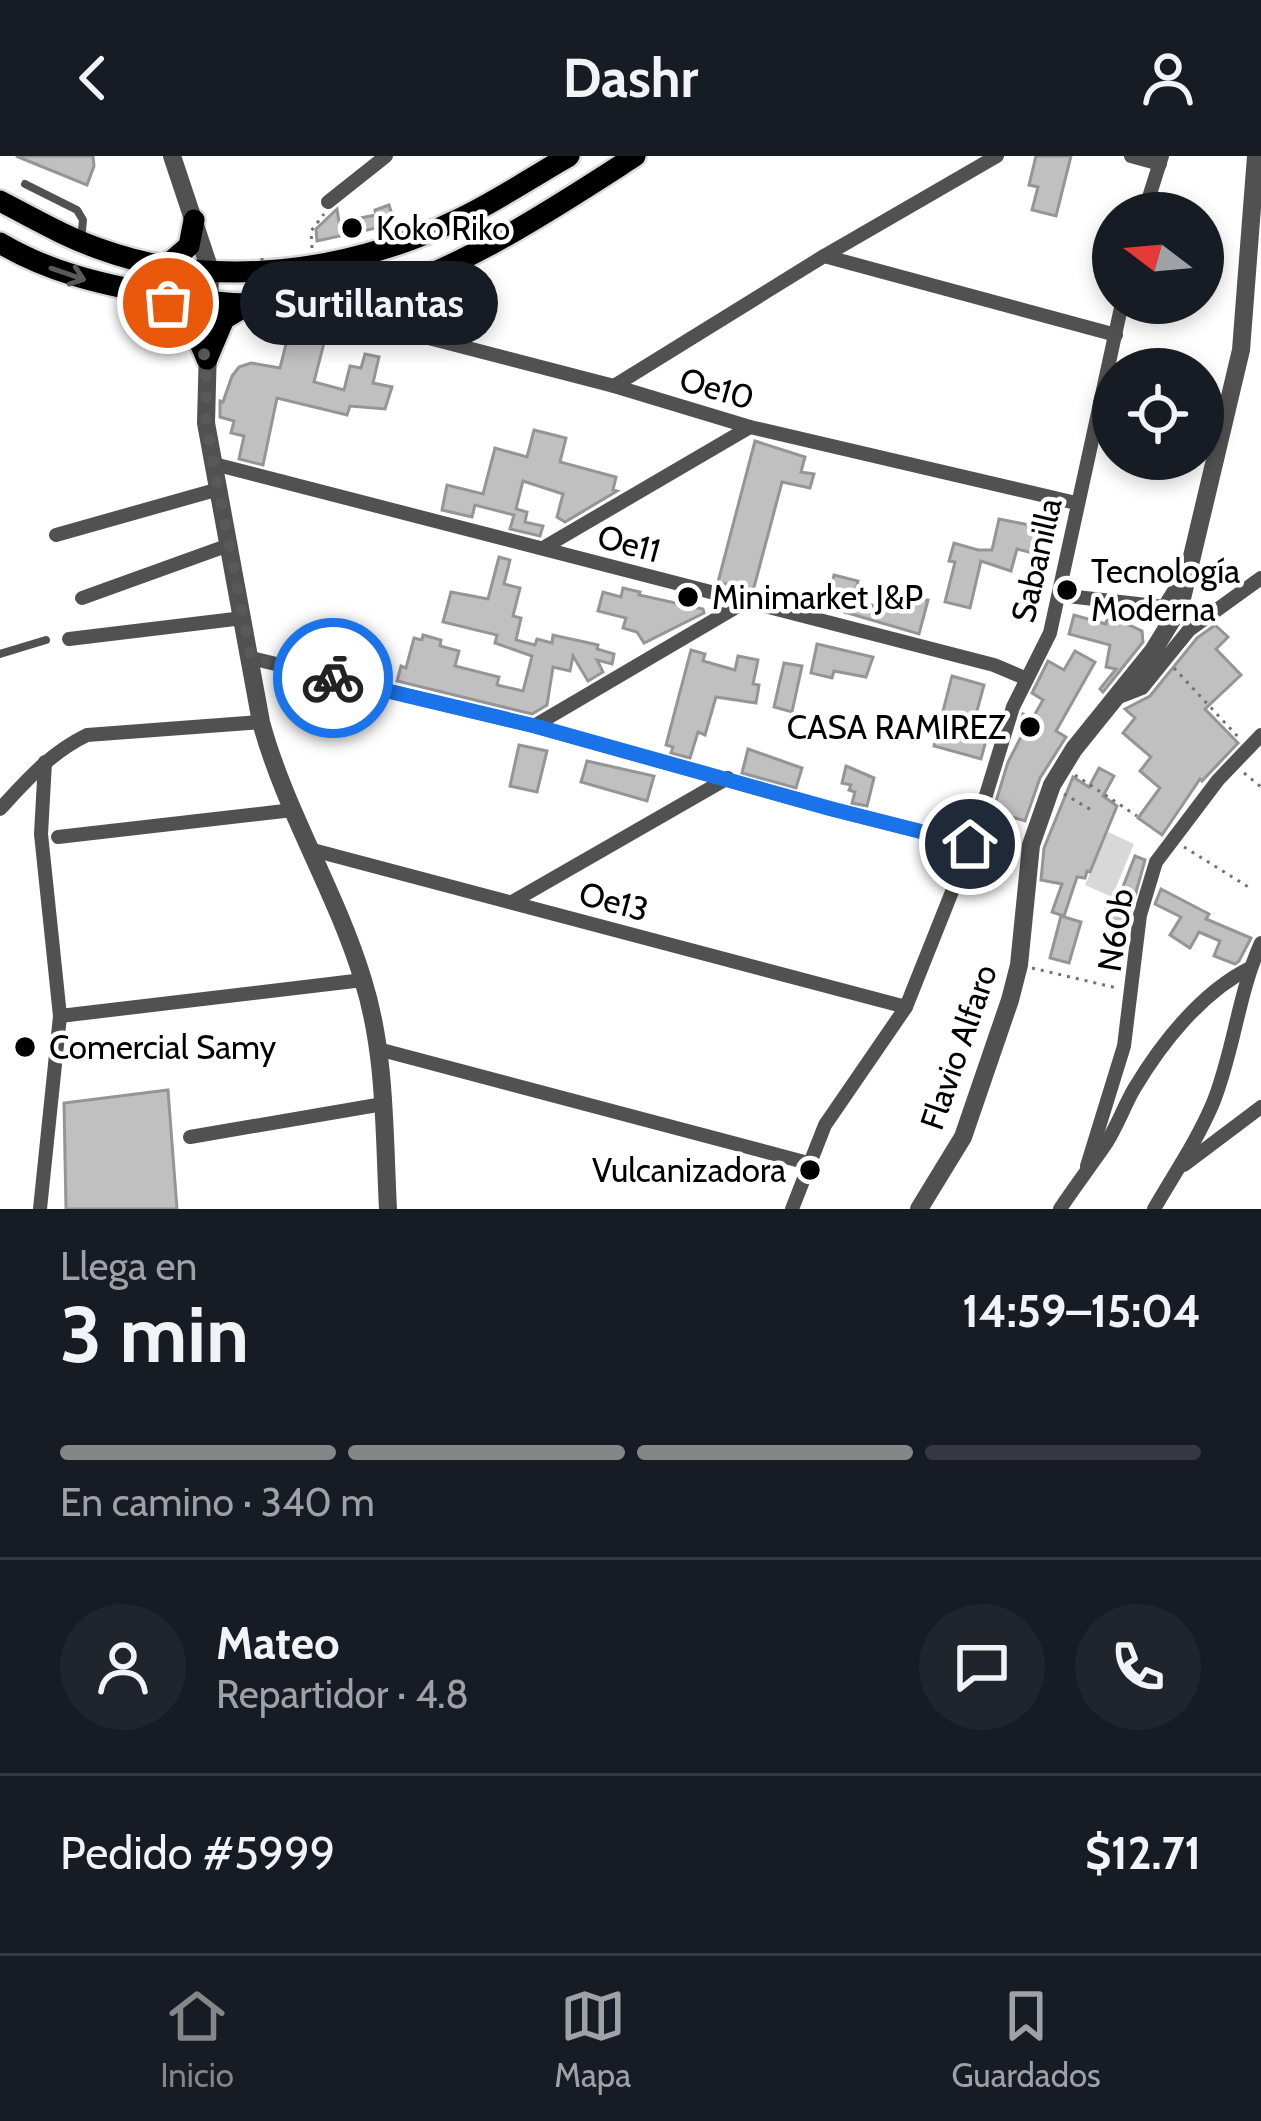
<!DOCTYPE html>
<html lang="es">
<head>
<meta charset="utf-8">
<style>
  body { margin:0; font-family:Cabin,sans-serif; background:#20242c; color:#f1f3f6; height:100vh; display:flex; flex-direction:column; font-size:45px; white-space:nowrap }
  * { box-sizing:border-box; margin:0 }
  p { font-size:39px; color:#9ea1a6 }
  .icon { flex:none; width:66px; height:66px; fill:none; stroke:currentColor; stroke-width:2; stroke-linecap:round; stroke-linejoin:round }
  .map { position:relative; height:1053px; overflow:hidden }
  .sheet { display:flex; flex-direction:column; background:#171b24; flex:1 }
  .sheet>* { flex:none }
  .needle { width:78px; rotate:286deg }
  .controls { position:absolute; left:1092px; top:36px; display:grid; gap:24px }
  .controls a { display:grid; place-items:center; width:132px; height:132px; border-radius:50%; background:#171b24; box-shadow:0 6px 18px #0003; font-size:60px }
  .pin { position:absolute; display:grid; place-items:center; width:102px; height:102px; color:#fff; margin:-51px; border:6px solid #fff; border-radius:50%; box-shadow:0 3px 12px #0007 }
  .courier { position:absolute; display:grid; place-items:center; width:120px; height:120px; margin:-60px; border:9px solid #1a73e8; border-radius:50%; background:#fff; color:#222; box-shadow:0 3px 15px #0007 }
  .bubble { position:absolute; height:84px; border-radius:42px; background:#171b24; box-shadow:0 6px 18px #0003; font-size:39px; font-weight:800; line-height:84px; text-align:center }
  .overview em { font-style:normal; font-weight:800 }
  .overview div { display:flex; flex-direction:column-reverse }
  .overview { display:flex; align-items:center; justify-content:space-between; height:204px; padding:0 60px }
  h1 { font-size:78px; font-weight:800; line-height:90px }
  .bar { display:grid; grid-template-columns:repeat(4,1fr); gap:18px 12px; align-content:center; height:144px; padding:0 60px }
  .bar i { height:15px; border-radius:9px; background:#363941 }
  .bar .on { background:#858687 }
  .bar p { grid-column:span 4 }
  .line { display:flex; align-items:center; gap:30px; padding:0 60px; border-top:3px solid #363941 }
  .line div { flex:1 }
  .round { display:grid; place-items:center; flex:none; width:126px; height:126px; border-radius:63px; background:#20242c }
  header { display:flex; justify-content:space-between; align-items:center; height:156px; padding:0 60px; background:#171b24; font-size:54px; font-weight:800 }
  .menu { display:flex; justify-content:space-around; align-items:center; height:168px; border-top:3px solid #363941; background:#171b24; font-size:33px; color:#9ea1a6 }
  .menu a { display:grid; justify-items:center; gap:6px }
  .menu .on { color:#858687 }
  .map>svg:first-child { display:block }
  .green { fill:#d8d8d8 }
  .building { fill:#c0c0c0; stroke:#959595; stroke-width:3 }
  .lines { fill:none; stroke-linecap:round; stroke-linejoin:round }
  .primary-casing { stroke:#dbdbdb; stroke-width:26 }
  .path { stroke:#737373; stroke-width:3; stroke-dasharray:3 6; stroke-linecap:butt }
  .service { stroke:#515151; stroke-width:8 }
  .minor { stroke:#515151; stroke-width:14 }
  .tertiary { stroke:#515151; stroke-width:18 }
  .primary { stroke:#000; stroke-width:21 }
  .path-bridge { stroke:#737373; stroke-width:3; stroke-dasharray:3 6; stroke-linecap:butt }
  .oneway { stroke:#595959 }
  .done { stroke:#595959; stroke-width:12; stroke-dasharray:0 21.6 }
  .route { stroke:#1a73e8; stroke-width:15 }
  .poi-dot { fill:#000; stroke:#fff; stroke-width:4.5 }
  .labels { text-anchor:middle; stroke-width:9; stroke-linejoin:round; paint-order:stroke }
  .poi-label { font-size:33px; fill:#000; stroke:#fff; text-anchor:start }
  .street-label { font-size:33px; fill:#000; stroke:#fff }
</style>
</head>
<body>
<header><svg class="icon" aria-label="back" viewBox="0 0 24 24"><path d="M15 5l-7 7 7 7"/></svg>Dashr<svg class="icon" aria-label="person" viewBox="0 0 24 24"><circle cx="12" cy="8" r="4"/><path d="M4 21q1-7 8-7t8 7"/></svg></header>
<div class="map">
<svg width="1261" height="1053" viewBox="0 0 1261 1053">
  <rect width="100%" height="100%" fill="#fff"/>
  <path class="green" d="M1108 676 1134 688 1112 741 1085 729Z"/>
  <g class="building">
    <path d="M16 0H93L94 10 87 29Z"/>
    <path d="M1036 0H1071L1056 60 1032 54 1038 31 1029 29Z"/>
    <path d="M389 49 395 68 317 85 316 73 337 53 339 66 376 59 375 54Z"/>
    <path d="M325 183 314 226 344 234 350 210 361 212 365 198 379 201 373 227 392 231 385 253 350 250 347 259 277 242 263 309 239 303 244 280 231 277 234 265 220 261V245L223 246 232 220 239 211 251 207 280 212 286 188Z"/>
    <path d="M534 274 566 282 560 306 616 321 613 334 617 335 565 366 557 361 563 338 523 325 516 353 527 356 525 366 543 370 540 380 510 373 514 359 475 349 472 361 442 354 447 329 483 338 495 292 527 301Z"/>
    <path d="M755 285 805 301 801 316 814 318 810 332 782 326 753 435 718 426Z"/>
    <path d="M999 363 1044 372 1041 399 1017 393 1011 415 981 405 970 452 945 446 955 406 949 405 954 387 978 394H992Z"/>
    <path d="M499 401 510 404 504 428 520 432 513 460 521 462 516 484 535 489 537 483 552 487 553 479 598 489 597 493 614 498 612 508 597 504 603 516 588 525 573 500 570 515 553 511 547 549 532 558 397 525 401 510 406 512 414 482 422 484 423 479 441 484 440 490 459 495 455 510 499 521 497 529 523 535 532 500 495 487 497 479 443 466 451 436 488 443Z"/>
    <path d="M834 419 858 425 854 445 889 453 892 441 928 444 919 478 827 451Z"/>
    <path d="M623 432 640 436 639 439 703 453 704 457 644 487 637 476 623 472 626 462 598 455 603 436 621 441Z"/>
    <path d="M1108 456 1124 458 1123 466 1142 475 1143 486 1103 536 1100 533 1116 513 1106 511 1110 489 1069 478 1074 459 1106 468Z"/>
    <path d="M1215 469 1228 481 1216 493 1241 519 1205 553 1238 587 1202 625 1200 623 1162 679 1138 662 1160 632 1140 615 1151 601 1123 577 1135 562 1125 553 1150 540 1197 482Z"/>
    <path d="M817 488 873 501 866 521 834 515 832 522 811 517Z"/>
    <path d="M691 494 705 498 703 505 735 514 738 500 758 504 753 528 759 529 756 547 716 541 705 579 698 576 690 602 671 597 673 591 666 589Z"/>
    <path d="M1075 495 1095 506 1056 575 1066 581 1040 622 1025 665 993 655 1008 606 1023 577 1018 574 1023 558 1032 563 1043 544 1032 537 1048 505 1064 514Z"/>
    <path d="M784 507 802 510 792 556 774 551Z"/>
    <path d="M952 520 984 529 972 573 988 577 981 603 934 590Z"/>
    <path d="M519 589 547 595 537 636 510 630Z"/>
    <path d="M748 593 802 612 796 632 742 617Z"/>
    <path d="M587 605 654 620 647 645 581 626Z"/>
    <path d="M846 610 874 622 867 650 852 647 855 636 849 634 851 629 842 627Z"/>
    <path d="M1099 612 1114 620 1103 640 1117 650 1090 716 1087 715 1085 722 1077 721 1064 760 1052 756 1062 728 1041 724 1044 692 1073 621 1089 631Z"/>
    <path d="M1135 700 1145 704 1127 769 1103 761 1109 744 1117 746Z"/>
    <path d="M1161 733 1209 758 1206 763 1251 782 1239 805 1235 808 1214 800 1220 785 1199 776 1190 792 1170 779 1181 761 1155 748Z"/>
    <path d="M1061 760 1081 766 1069 807 1050 802Z"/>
    <path d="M168 934 177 1053H66L64 947Z"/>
  </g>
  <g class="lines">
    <defs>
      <g id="primary">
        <path d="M0 45C33 62 65 81 100 93 215 135 349 116 457 64 496 46 532 21 569 0"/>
        <path d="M0 87C49 116 100 128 156 138 224 150 298 153 366 139 450 122 562 47 635 0"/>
        <path d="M166 110 189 90 194 64"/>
        <path d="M163 145 190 164 207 203"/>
        <path d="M207 203 224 163 247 149"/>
      </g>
    </defs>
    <use href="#primary" class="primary-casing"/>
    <g class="path">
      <path d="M312 92 311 75 324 58"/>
      <path d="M1204 420 1229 426"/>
      <path d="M1174 512 1241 584"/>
      <path d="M1244 617 1261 631"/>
      <path d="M1075 619 1137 660"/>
      <path d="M1064 638 1093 655"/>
      <path d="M1184 691 1250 732"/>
      <path d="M976 717C986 699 994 686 1018 687"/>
      <path d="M1032 812 1117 832"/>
    </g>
    <g class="service">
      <path d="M25 28 77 54 83 64 81 84"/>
      <path d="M0 498 46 484"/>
    </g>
    <g class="minor">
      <path d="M1131 0 1160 8"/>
      <path d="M328 46 386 0"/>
      <path d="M1144 57 1162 0"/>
      <path d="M824 100 1116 179"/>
      <path d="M342 172H390L614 230 750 271 1076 347"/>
      <path d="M614 230 824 100 997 0"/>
      <path d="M214 308 994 509 1027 523"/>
      <path d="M56 379 219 333"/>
      <path d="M543 392 750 271"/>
      <path d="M1059 439 1164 451 1182 422"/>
      <path d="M82 442 229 389"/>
      <path d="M69 483 243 462"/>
      <path d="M251 502 534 570 831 653 971 688"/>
      <path d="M1119 541 1142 532 1189 474 1261 422"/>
      <path d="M534 570 745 446"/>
      <path d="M0 653C27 624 50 597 87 579L261 566"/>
      <path d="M58 681 293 654"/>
      <path d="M309 693 906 851"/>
      <path d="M512 746 728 622"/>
      <path d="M60 860 363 824"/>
      <path d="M378 893 808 1007"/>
      <path d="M190 981 383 948"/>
      <path d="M1184 1009 1261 951"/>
      <path d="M1087 1010 1124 890 1140 759 1156 706 1218 624 1261 579"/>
      <path d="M40 1053 60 860 41 678 45 606"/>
      <path d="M792 1053 825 969 906 851 971 688 1013 551 1050 477 1122 147"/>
      <path d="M1060 1053C1074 1032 1089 1012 1103 992 1116 974 1123 952 1134 933 1162 886 1202 836 1250 812"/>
      <path d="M1154 1053C1174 1018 1197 985 1213 947 1234 895 1238 838 1261 787"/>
    </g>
    <g class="tertiary">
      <path d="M172 0 210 114 206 267 261 566C285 655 336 735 363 824 386 897 384 977 388 1053"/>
      <path d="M919 1053 963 981 1010 844 1019 809 1031 689 1052 629 1074 593 1153 495 1180 451 1241 194 1256 0"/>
    </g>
    <use href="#primary" class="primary"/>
    <path class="path-bridge" d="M262 102 267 165"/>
  </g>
  <defs><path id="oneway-shaft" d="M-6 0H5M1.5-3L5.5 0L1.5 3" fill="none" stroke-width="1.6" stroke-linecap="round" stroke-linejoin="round" transform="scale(3)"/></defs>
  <use class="oneway" href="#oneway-shaft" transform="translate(68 118) rotate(19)"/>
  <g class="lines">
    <path class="done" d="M168 147 190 164 206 203V267L251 502 333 522"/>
    <path class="route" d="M333 522 535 570 832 653 970 688"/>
  </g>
  <g class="poi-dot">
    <circle cx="352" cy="72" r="12"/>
    <circle cx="1067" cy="434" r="12"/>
    <circle cx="688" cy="441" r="12"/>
    <circle cx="1030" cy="571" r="12"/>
    <circle cx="25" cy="891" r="12"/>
    <circle cx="810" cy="1014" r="12"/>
  </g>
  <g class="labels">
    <g class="poi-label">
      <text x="376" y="84">Koko Riko</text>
      <text x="1091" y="427">Tecnología<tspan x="1091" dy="38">Moderna</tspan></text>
      <text x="712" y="453">Minimarket J&amp;P</text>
      <text x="1006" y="583" text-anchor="end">CASA RAMIREZ</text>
      <text x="49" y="903">Comercial Samy</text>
      <text x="786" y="1026" text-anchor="end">Vulcanizadora</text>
    </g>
    <g class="street-label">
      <text transform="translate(717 232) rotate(16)" y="12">Oe10</text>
      <text transform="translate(629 387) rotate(15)" y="12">Oe11</text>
      <text transform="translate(1036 404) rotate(-77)" y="12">Sabanilla</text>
      <text transform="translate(614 745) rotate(15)" y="12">Oe13</text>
      <text transform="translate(1115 774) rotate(-81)" y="12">N60b</text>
      <text transform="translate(958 891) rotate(-71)" y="12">Flavio Alfaro</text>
    </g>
  </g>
</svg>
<div class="controls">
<a><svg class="needle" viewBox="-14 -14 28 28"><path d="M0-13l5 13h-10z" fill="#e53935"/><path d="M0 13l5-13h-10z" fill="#9ea1a6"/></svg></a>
<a><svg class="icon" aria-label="locate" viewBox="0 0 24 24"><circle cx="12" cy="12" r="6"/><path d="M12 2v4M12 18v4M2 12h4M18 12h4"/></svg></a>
</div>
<div class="pin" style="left:168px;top:147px;background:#ea580c"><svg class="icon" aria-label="bag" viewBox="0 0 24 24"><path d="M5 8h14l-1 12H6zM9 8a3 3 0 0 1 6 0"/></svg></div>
<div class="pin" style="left:970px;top:688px;background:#1f2937"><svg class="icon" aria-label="home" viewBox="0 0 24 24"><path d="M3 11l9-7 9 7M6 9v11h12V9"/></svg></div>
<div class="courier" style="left:333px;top:522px"><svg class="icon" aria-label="bike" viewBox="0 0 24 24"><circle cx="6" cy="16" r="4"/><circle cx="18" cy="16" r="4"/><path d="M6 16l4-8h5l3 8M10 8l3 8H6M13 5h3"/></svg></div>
<div class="bubble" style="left:240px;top:105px;width:258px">Surtillantas</div>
</div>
<section class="sheet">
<div class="overview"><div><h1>3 min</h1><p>Llega en</p></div><em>14:59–15:04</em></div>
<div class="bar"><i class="on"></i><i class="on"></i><i class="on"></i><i></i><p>En camino · 340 m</p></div>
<div class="line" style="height:216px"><a class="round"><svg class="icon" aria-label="person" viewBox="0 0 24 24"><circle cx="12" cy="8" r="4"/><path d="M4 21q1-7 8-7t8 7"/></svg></a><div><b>Mateo</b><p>Repartidor · 4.8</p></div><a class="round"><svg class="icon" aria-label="chat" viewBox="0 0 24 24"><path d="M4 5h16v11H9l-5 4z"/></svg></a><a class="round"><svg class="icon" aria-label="phone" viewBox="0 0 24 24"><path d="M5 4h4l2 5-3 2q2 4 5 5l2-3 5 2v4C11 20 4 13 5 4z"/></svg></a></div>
<div class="line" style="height:156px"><div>Pedido #5999</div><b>$12.71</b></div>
</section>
<nav class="menu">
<a class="on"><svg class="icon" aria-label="home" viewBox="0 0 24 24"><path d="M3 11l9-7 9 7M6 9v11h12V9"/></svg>Inicio</a>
<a><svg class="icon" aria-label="map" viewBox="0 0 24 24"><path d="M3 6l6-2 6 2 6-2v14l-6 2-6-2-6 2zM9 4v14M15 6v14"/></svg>Mapa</a>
<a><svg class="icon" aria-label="saved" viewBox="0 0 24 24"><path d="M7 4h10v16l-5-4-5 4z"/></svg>Guardados</a>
</nav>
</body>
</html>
